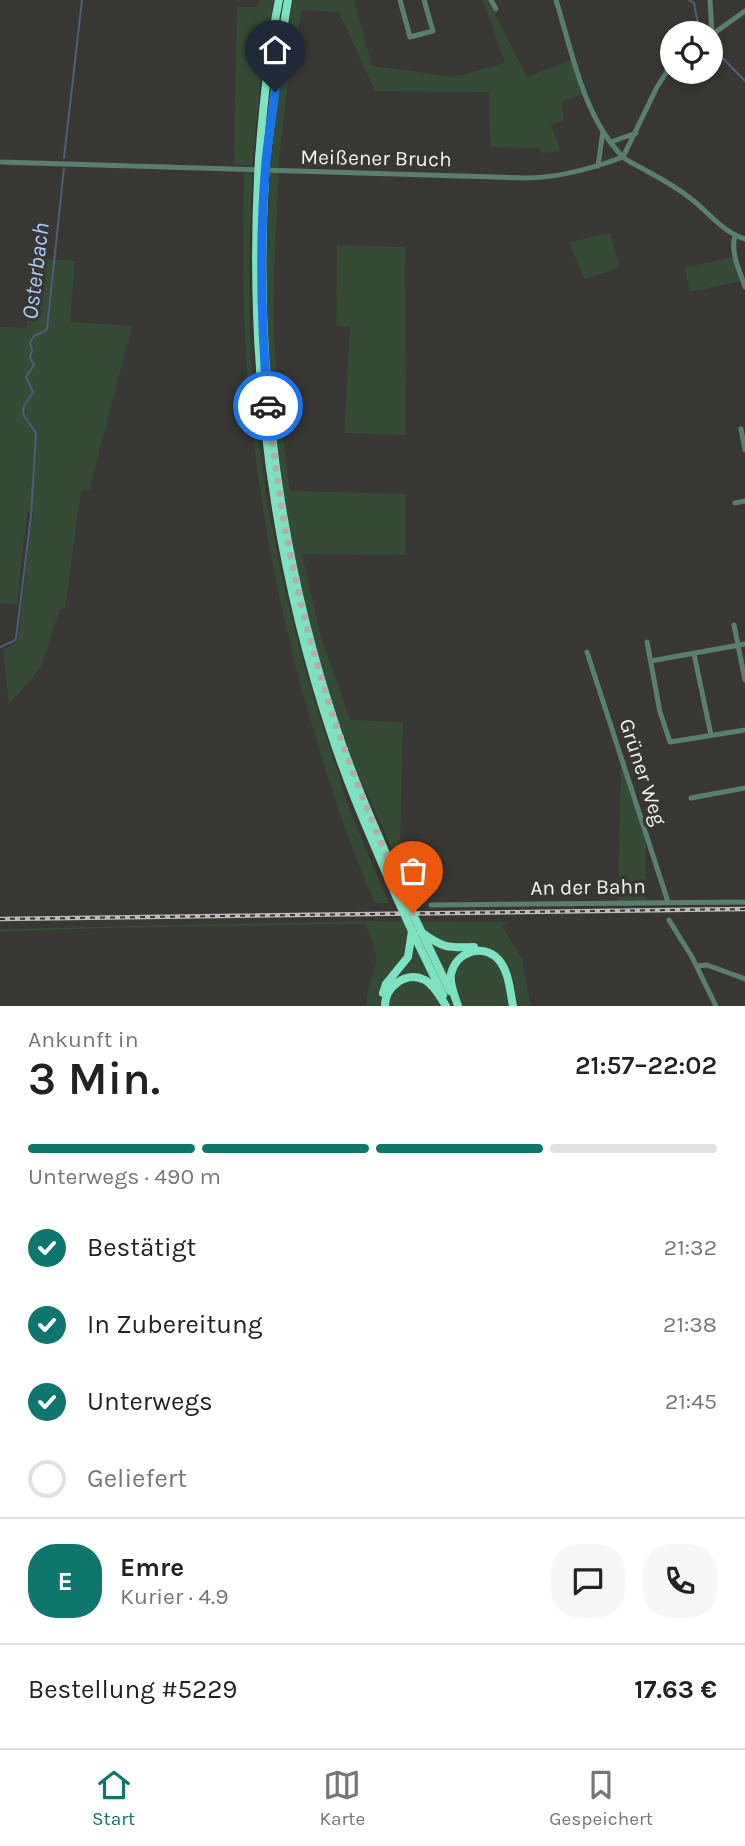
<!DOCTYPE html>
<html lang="de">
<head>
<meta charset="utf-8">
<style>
  body { margin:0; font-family:Karla,sans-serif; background:#f6f6f6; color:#222; height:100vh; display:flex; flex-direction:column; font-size:26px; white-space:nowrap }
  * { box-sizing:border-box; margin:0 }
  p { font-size:23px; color:#767676 }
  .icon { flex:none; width:38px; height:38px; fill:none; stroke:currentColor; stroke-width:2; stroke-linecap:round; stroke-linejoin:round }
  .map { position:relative; height:1006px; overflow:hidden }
  .sheet { display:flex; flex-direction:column; background:#fff; flex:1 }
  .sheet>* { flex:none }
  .buttons { position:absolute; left:660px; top:21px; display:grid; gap:14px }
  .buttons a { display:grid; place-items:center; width:63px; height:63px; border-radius:50%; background:#fff; box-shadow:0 4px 10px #0003; font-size:35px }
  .pin { position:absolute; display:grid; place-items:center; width:60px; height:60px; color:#fff; margin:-72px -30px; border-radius:50% 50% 50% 0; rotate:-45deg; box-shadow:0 0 7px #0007 }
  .pin .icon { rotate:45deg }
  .courier { position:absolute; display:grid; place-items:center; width:70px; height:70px; margin:-35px; border:5px solid #1a73e8; border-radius:50%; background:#fff; color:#222; box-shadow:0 2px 9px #0007 }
  .overview em { font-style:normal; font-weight:600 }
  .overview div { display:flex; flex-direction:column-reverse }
  .overview { display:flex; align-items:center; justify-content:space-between; height:119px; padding:0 28px }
  h1 { font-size:46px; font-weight:600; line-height:52px }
  .bar { display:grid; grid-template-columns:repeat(4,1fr); gap:10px 7px; align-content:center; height:84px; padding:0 28px }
  .bar i { height:9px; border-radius:5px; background:#e0e0e0 }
  .bar .selected { background:#0f766e }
  .bar p { grid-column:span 4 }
  .line { display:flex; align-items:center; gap:18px; padding:0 28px; border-top:2px solid #e0e0e0 }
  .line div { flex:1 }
  .round { display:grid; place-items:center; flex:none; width:74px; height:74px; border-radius:28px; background:#f6f6f6 }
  ol { padding:0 28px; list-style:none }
  li { display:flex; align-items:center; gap:21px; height:77px }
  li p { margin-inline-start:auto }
  li .icon { padding:7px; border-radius:50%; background:#0f766e; color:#fff; stroke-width:4 }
  li:last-child { color:#767676 }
  li i { width:38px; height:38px; border:4px solid #e0e0e0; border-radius:50% }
  .tab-bar { display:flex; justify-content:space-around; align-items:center; height:98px; border-top:2px solid #e0e0e0; background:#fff; font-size:19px; color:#767676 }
  .tab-bar a { display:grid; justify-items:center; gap:4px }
  .tab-bar .selected { color:#0f766e }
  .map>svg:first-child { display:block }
  .green { fill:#364b35 }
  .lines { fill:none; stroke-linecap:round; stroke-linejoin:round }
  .stream { stroke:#4c5f78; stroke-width:2 }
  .minor { stroke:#597f71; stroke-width:5 }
  .highway { stroke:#7ee2c0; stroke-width:8 }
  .rail-casing { stroke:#bbbbb8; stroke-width:4.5 }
  .rail { stroke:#383734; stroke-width:2; stroke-dasharray:5; stroke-linecap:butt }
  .highway-bridge { stroke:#7ee2c0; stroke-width:8 }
  .done { stroke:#b0afad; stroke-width:7; stroke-dasharray:0 12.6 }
  .route { stroke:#1a73e8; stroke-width:9 }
  .labels { text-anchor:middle; stroke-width:7; stroke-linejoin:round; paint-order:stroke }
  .street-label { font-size:21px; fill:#f0f0ee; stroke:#383734 }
  .water-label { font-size:23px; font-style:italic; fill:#a9ccfb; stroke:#383734 }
</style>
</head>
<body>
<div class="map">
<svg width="745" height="1006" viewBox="0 0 745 1006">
  <rect width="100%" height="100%" fill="#383734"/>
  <g class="green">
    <path d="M260 0H274L263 54 252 166 234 165 237 7H258Z"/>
    <path d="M293 0H354L372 66 454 77 505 63 483 0H488L527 77 571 60 583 94 561 102 564 120 551 125 561 151 540 153V148L490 147 489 92 375 91 339 12 302 10 287 89 278 168 271 167C275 111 283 55 293 0Z"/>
    <path d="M244 171 253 172C249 233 248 295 251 357 259 500 292 640 339 775 343 787 345 799 350 810 362 842 376 872 389 903H375C352 852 335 801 319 748 284 636 261 522 250 405 242 328 243 249 244 171Z"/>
    <path d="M270 173H279C276 223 273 274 274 324 275 380 282 435 290 491L405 494V555L302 554 321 637 350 720 403 722 400 840 428 896 427 903H416C401 869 386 835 371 801 366 791 361 782 357 772 299 621 269 456 267 295 266 254 269 213 270 173Z"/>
    <path d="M610 233 619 265 616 269 584 279 569 242Z"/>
    <path d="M337 245 405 247 406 435 344 433 350 327 336 326Z"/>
    <path d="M733 257 741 281 690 292 685 268Z"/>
    <path d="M32 258 75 261 70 322 132 326 89 491 81 490 65 608 60 609 41 667 9 704 3 650 15 644 18 638 33 512 27 511 17 604 0 603V327L27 328Z"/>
    <path d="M621 763 646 842V905L618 906Z"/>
    <path d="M363 921 509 922 502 926 522 959 531 1006H367C365 990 374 977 376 962 377 950 370 936 365 924L103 928 0 932V929Z"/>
  </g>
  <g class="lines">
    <g class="stream">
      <path d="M689 0 694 3 698 24"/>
      <path d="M711 46 745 81"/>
      <path d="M64 158 82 0"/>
      <path d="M0 647 14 641 16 638 31 516 36 433 24 416 23 410 24 406 33 392 26 377 34 365 30 358 32 350 30 343 34 336 45 331 47 329 64 168"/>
    </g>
    <g class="minor">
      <path d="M400 0 410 37 433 31 424 0"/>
      <path d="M491 0 496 9"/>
      <path d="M556 0C572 51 583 116 622 156 628 162 637 165 645 170 660 178 676 187 690 198 709 212 722 232 745 239"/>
      <path d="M710 0 712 35"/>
      <path d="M710 36 745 11"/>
      <path d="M611 142 636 133"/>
      <path d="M623 157 657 87 672 64"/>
      <path d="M0 162 525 178C559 178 591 169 623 157"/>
      <path d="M598 166 603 131"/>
      <path d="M735 236C730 253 740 271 745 287"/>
      <path d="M741 429 745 450"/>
      <path d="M735 503 745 501"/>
      <path d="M734 625 745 680"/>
      <path d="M647 642 660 712 670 742 745 730"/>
      <path d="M587 652 668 902"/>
      <path d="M694 654 711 735"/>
      <path d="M651 661 745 644"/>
      <path d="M691 798 745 788"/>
      <path d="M431 905 745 902"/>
      <path d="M669 920 692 957 716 1006"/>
      <path d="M697 966 707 965 745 979"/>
    </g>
    <g class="highway">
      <path d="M259 159C263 106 268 52 279 0"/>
      <path d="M266 161 281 42 288 0"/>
      <path d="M258 178C249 369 271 552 331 733 349 789 373 842 396 896"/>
      <path d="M265 179C254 366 278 555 338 733 357 789 381 842 404 895"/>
      <path d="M412 931 443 995"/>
      <path d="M421 932C443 948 447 948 474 947"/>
      <path d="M422 933 450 991"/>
      <path d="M383 993 386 984 408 957 412 931"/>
      <path d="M385 1006C385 987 406 970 425 980 434 985 441 998 446 1006"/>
      <path d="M458 1006C455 996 449 984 451 974 456 952 482 943 498 959 509 971 510 991 513 1006"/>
    </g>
    <defs>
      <path id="rail" d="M0 919 745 909"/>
    </defs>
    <use href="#rail" class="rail-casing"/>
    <use href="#rail" class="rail"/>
    <g class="highway-bridge">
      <path d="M258 178 259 159"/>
      <path d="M265 179 266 161"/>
      <path d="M404 895 421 931"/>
      <path d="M396 896 412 931"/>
    </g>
  </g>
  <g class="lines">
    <path class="done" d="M268 406C274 455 280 504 290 553 315 678 358 798 413 913"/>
    <path class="route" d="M268 406C261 325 259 243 266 162 268 139 272 116 275 92"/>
  </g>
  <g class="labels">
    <g class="street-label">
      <text transform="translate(376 158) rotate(1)" y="7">Meißener Bruch</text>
      <text transform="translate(643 772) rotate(72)" y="7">Grüner Weg</text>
      <text transform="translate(588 887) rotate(-1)" y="7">An der Bahn</text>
    </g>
    <g class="water-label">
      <text transform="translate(35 271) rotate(-83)" y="8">Osterbach</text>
    </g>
  </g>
</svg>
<div class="buttons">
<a><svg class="icon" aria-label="locate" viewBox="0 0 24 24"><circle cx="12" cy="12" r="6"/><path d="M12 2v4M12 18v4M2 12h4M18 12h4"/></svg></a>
</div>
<div class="pin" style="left:413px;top:913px;background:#ea580c"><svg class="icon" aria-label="bag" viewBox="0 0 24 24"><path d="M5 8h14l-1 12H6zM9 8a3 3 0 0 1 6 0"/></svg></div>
<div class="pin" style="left:275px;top:92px;background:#1f2937"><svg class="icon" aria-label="home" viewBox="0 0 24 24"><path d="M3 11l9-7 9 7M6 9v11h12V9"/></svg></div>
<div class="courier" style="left:268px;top:406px"><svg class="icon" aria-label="car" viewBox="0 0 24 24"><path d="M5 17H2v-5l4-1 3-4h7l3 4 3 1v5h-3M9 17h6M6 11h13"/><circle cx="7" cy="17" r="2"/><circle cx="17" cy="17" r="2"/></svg></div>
</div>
<section class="sheet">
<div class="overview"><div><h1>3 Min.</h1><p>Ankunft in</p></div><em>21:57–22:02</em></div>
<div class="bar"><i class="selected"></i><i class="selected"></i><i class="selected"></i><i></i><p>Unterwegs · 490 m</p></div>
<ol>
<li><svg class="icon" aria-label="check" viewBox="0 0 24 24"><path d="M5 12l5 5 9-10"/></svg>Bestätigt<p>21:32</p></li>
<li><svg class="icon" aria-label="check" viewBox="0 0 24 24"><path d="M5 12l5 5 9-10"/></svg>In Zubereitung<p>21:38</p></li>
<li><svg class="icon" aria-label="check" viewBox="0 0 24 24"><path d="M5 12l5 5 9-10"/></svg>Unterwegs<p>21:45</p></li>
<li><i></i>Geliefert</li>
</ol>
<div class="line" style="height:126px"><b class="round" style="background:#0f766e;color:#fff">E</b><div><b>Emre</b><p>Kurier · 4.9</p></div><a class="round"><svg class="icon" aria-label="chat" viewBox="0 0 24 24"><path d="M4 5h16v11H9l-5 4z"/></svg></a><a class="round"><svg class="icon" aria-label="phone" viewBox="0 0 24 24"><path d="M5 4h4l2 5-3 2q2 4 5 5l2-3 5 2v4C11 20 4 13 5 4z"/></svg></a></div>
<div class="line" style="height:91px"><div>Bestellung #5229</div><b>17.63 €</b></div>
</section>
<nav class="tab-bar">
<a class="selected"><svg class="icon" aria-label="home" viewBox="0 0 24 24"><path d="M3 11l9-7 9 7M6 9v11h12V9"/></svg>Start</a>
<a><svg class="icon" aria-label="map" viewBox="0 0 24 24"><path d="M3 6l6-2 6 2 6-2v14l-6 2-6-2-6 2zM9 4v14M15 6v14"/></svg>Karte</a>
<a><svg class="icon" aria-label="saved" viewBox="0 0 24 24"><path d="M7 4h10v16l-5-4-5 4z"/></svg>Gespeichert</a>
</nav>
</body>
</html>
